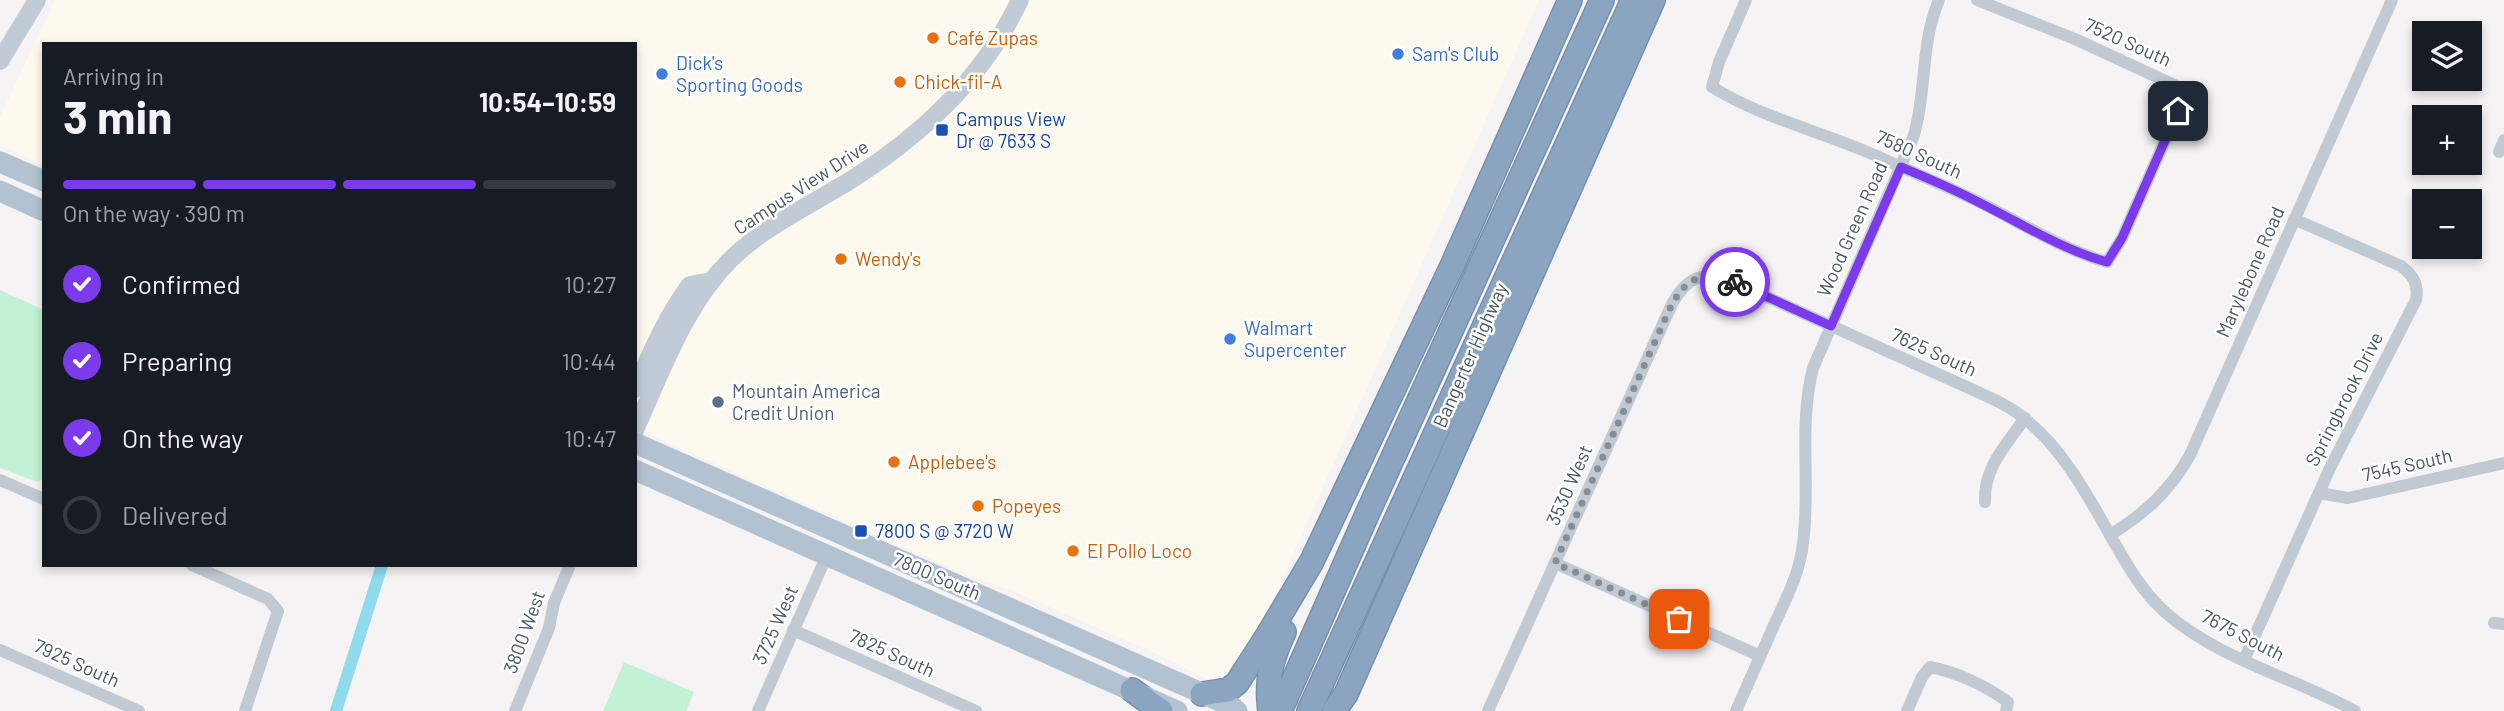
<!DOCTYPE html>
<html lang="en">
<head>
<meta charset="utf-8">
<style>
  body { margin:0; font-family:Barlow,sans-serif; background:#242831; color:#f1f3f6; height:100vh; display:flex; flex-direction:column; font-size:26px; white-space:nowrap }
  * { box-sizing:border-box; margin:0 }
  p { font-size:23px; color:#9ea1a6 }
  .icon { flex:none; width:38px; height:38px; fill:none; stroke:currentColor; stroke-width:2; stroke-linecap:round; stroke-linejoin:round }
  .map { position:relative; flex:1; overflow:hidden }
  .sheet { position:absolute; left:42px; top:42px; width:595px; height:525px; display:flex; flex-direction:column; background:#171b24; border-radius:0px; box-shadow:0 4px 10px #0003 }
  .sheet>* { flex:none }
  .tools { position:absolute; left:2412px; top:21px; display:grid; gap:14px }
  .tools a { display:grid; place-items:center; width:70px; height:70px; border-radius:0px; background:#171b24; box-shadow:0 4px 10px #0003; font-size:35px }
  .pin { position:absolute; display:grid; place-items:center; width:60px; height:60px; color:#fff; margin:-30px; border-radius:14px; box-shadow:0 4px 10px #0006 }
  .courier { position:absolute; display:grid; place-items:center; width:70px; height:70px; margin:-35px; border:5px solid #7c3aed; border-radius:50%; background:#fff; color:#222; box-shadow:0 2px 9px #0007 }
  .overview em { font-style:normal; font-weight:700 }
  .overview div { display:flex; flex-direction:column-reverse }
  .overview { display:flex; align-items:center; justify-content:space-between; height:119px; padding:0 21px }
  h1 { font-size:46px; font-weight:700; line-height:52px }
  .bar { display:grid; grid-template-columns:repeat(4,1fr); gap:10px 7px; align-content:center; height:84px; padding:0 21px }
  .bar i { height:9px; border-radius:5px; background:#363941 }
  .bar .on { background:#7c3aed }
  .bar p { grid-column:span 4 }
  ol { padding:0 21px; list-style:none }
  li { display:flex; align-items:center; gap:21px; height:77px }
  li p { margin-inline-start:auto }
  li .icon { padding:7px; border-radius:50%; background:#7c3aed; color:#fff; stroke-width:4 }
  li:last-child { color:#9ea1a6 }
  li i { width:38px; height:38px; border:4px solid #363941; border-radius:50% }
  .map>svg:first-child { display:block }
  .commercial { fill:#fdf9ef }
  .green { fill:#c3f1d5 }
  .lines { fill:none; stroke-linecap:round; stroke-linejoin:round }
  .canal { stroke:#90daee; stroke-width:12 }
  .highway-casing { stroke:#7690ad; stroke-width:26 }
  .street { stroke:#c1cad2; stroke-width:12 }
  .secondary { stroke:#c1cbd6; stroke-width:18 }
  .primary { stroke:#b3c2d1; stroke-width:21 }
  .highway { stroke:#8ba5c1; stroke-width:23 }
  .done { stroke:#868d94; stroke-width:7; stroke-dasharray:0 12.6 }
  .route { stroke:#7c3aed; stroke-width:9 }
  .food-dot { fill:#e8710a; stroke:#fff; stroke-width:2.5 }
  .shop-dot { fill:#3f7fe0; stroke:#fff; stroke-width:2.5 }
  .transit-dot { fill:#1a4fb4; stroke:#fff; stroke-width:2.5 }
  .service-dot { fill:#5c6f8a; stroke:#fff; stroke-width:2.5 }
  .labels { text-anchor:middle; stroke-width:5; stroke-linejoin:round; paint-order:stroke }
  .food-label { font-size:19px; fill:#c56008; stroke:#fff; text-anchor:start }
  .street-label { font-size:19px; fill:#4a5661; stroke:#fff }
  .shop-label { font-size:19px; fill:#366cbe; stroke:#fff; text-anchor:start }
  .transit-label { font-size:19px; fill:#164399; stroke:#fff; text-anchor:start }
  .service-label { font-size:19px; fill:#4e5e75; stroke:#fff; text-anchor:start }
</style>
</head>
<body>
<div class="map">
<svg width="2504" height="711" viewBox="0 0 2504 711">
  <rect width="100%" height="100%" fill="#f5f3f3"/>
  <path class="commercial" d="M55 0H1539L1253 645 1228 682 1214 683 1166 658 1011 590 966 575 635 428V44H44V166L0 145V117Z"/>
  <g class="green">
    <path d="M0 290 44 310V479L37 482 0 468Z"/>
    <path d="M624 662 694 692 686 711H603Z"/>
  </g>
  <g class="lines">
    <path class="canal" d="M336 711 382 565"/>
    <defs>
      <g id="highway">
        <path d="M1132 690 1161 711"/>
        <path d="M1202 694 1228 690 1237 683 1268 635 1312 561 1453 264 1570 0"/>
        <path d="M1270 711C1266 681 1271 659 1284 632"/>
        <path d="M1280 711 1369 510 1602 0"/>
        <path d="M1309 711 1633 0"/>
        <path d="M1334 711 1346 694 1653 0"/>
      </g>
    </defs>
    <use href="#highway" class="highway-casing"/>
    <g class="street">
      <path d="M1746 0 1719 62 1712 87C1764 119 1824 132 1879 157 1911 172 1945 185 1977 201 2020 222 2059 248 2107 262L2122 238 2178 111 2185 90 2075 39 1977 0"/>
      <path d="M2499 152 2504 140"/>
      <path d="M0 480 44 499"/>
      <path d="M2319 493 2348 498 2504 463"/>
      <path d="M1985 502C1983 468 2007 444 2025 418"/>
      <path d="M2110 535C2144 514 2170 491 2190 455L2392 0"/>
      <path d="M1555 563 1760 656"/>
      <path d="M192 565 268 599 278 611 245 711"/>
      <path d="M2494 623 2504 624"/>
      <path d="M793 630 976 711"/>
      <path d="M0 650 139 711"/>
      <path d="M2244 660 2330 468 2416 300C2419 284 2413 275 2401 266L2294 219"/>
      <path d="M515 711 549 628 554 603 570 565"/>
      <path d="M758 711 827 555"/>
      <path d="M1488 711 1672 304C1688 275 1704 271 1734 282L1969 388C1988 397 2009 405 2025 419 2062 448 2087 494 2110 535 2126 563 2141 591 2166 613 2220 660 2293 677 2355 711"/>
      <path d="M1736 711C1749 682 1762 653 1775 623 1787 597 1800 572 1803 543 1811 484 1798 427 1813 368L1913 138C1927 93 1920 44 1939 0"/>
      <path d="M1907 711 1922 677 1930 667C1957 672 1986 686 2008 702L2006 711"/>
    </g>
    <g class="secondary">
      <path d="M0 61 37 0"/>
      <path d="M635 389C651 353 666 317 690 285L711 281"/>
      <path d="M635 430C662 371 684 306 731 259 764 227 808 206 846 183 920 137 982 80 1020 0"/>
    </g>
    <g class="primary">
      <path d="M0 162 44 181"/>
      <path d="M0 191 44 211"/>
      <path d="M635 443 1231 706 1237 711"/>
      <path d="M635 470 1177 711"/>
    </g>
    <use href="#highway" class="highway"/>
  </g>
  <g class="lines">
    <path class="done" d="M1679 619 1555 563 1672 304C1689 275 1704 271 1735 282"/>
    <path class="route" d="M1735 282 1831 326 1901 167C1927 178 1954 189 1980 203 2022 224 2061 249 2107 262L2122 238 2178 111"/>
  </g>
  <g class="food-dot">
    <circle cx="933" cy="38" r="7"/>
    <circle cx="900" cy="82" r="7"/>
    <circle cx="841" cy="259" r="7"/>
    <circle cx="894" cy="462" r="7"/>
    <circle cx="978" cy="506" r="7"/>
    <circle cx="1073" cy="551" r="7"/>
  </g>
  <g class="shop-dot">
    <circle cx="1398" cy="54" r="7"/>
    <circle cx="662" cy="74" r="7"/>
    <circle cx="1230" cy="339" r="7"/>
  </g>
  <g class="transit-dot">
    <rect x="935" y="123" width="14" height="14" rx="3.5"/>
    <rect x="854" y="524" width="14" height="14" rx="3.5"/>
  </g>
  <circle class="service-dot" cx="718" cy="402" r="7"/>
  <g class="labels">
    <g class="food-label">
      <text x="947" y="45">Café Zupas</text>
      <text x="914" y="89">Chick-fil-A</text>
      <text x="855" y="266">Wendy's</text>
      <text x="908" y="469">Applebee's</text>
      <text x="992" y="513">Popeyes</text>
      <text x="1087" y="558">El Pollo Loco</text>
    </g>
    <g class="street-label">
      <text transform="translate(2128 42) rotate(24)" y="7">7520 South</text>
      <text transform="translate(1919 154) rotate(24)" y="7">7580 South</text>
      <text transform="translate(801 187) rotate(-33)" y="7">Campus View Drive</text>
      <text transform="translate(1852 229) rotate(-66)" y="7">Wood Green Road</text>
      <text transform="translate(2250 272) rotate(-66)" y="7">Marylebone Road</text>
      <text transform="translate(1934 352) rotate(24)" y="7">7625 South</text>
      <text transform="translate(1470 355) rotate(-66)" y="7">Bangerter Highway</text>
      <text transform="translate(2344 399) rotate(-63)" y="7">Springbrook Drive</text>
      <text transform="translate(2407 465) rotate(-13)" y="7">7545 South</text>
      <text transform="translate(1569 485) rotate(-66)" y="7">3530 West</text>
      <text transform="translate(937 576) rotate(23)" y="7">7800 South</text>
      <text transform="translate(775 625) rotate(-66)" y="7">3725 West</text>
      <text transform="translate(524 632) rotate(-70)" y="7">3800 West</text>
      <text transform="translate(2243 635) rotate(27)" y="7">7675 South</text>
      <text transform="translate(892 653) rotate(24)" y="7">7825 South</text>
      <text transform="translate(77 663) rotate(24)" y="7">7925 South</text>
    </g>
    <g class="shop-label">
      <text x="1412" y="61">Sam's Club</text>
      <text x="676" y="70">Dick's<tspan x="676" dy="22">Sporting Goods</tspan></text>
      <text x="1244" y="335">Walmart<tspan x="1244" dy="22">Supercenter</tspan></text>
    </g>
    <g class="transit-label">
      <text x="956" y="126">Campus View<tspan x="956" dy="22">Dr @ 7633 S</tspan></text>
      <text x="875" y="538">7800 S @ 3720 W</text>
    </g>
    <g class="service-label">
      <text x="732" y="398">Mountain America<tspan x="732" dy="22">Credit Union</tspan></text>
    </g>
  </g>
</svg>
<div class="tools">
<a><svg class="icon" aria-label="layers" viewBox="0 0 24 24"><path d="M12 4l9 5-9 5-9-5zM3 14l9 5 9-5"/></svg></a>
<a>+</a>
<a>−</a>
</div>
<div class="pin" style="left:1679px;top:619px;background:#ea580c"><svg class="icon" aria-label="bag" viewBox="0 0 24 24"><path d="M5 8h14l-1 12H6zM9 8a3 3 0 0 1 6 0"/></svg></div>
<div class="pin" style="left:2178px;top:111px;background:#1f2937"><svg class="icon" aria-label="home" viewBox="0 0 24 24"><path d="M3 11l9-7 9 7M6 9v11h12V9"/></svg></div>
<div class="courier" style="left:1735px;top:282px"><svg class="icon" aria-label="bike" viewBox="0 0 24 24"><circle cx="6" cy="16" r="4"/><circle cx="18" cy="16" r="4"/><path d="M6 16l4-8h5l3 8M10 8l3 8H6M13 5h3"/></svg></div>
<section class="sheet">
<div class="overview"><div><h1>3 min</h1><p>Arriving in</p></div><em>10:54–10:59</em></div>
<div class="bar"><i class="on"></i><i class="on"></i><i class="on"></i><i></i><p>On the way · 390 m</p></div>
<ol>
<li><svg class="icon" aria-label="check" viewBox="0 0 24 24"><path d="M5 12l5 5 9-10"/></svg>Confirmed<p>10:27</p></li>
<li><svg class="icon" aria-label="check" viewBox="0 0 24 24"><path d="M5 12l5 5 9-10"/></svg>Preparing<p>10:44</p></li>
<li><svg class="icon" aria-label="check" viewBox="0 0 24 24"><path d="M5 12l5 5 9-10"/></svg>On the way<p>10:47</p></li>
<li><i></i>Delivered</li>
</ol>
</section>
</div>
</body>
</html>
